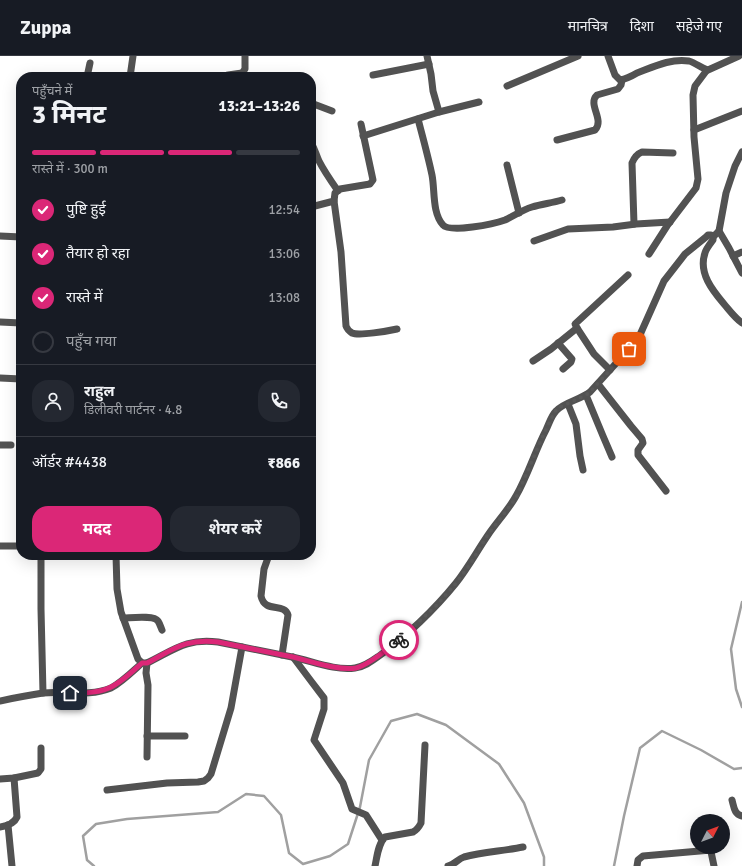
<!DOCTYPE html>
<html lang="hi">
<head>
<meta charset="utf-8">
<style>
  body { margin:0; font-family:Signika,"Noto Sans Devanagari",sans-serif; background:#242831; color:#f1f3f6; height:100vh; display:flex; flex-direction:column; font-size:15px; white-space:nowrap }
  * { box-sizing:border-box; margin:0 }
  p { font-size:13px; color:#9ea1a6 }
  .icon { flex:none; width:22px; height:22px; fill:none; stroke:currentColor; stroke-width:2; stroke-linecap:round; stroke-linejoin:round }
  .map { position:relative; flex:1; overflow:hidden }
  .panel { position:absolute; left:16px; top:16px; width:300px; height:488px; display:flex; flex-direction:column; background:#171b24; border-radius:16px; box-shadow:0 4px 16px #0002 }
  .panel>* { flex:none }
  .needle { width:26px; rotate:48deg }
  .fabs { position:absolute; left:690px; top:758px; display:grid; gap:8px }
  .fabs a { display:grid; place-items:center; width:40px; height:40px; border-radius:50%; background:#171b24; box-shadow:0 4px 16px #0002; font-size:20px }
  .pin { position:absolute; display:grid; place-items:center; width:34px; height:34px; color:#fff; margin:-17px; border-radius:8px; box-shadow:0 2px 6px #0006 }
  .courier { position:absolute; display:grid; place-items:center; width:40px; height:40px; margin:-20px; border:3px solid #db2777; border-radius:50%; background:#fff; color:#222; box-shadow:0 1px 5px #0007 }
  .overview em { font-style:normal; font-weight:700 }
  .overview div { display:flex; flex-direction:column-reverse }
  .overview { display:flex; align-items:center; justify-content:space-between; height:68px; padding:0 16px }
  h1 { font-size:26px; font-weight:700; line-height:30px }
  .bar { display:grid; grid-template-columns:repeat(4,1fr); gap:6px 4px; align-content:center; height:48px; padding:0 16px }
  .bar i { height:5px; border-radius:3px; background:#363941 }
  .bar .active { background:#db2777 }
  .bar p { grid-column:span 4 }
  .line { display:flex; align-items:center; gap:10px; padding:0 16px; border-top:1px solid #363941 }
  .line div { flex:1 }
  .round { display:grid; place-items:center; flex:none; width:42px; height:42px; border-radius:16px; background:#242831 }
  ol { padding:0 16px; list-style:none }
  li { display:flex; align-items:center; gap:12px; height:44px }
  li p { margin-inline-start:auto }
  li .icon { padding:4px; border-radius:50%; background:#db2777; color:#fff; stroke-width:4 }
  li:last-child { color:#9ea1a6 }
  li i { width:22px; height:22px; border:2px solid #363941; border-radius:50% }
  .button { display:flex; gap:8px; margin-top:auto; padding:8px 16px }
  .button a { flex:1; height:46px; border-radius:16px; background:#db2777; color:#fff; font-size:16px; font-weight:700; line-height:46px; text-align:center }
  .button a+a { background:#242831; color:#f1f3f6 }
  header { display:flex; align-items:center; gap:24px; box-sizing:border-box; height:56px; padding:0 20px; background:#171b24; border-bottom:1px solid #363941 }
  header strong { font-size:19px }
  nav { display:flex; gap:22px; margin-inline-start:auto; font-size:14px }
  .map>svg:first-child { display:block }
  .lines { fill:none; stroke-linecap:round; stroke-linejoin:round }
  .stream { stroke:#a0a0a0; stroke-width:2.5 }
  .street { stroke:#525252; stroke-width:7 }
  .done { stroke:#595959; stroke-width:4; stroke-dasharray:0 7.2 }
  .route { stroke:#db2777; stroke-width:5 }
</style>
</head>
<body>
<header>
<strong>Zuppa</strong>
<nav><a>मानचित्र</a><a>दिशा</a><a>सहेजे गए</a></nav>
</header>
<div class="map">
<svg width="742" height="810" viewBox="0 0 742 810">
  <rect width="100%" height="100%" fill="#fff"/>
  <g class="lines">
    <g class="stream">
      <path d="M742 546 731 593 736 633 742 651"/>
      <path d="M94 810 87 804 83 780 96 768 127 763 218 756 246 738 264 740 281 759 289 797 303 808 330 800 348 788 360 751 369 704 391 665 417 658 446 669 499 708 524 747 544 801V810"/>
      <path d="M614 810 624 760 640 692 662 675 701 694 734 713 742 712"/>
    </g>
    <g class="street">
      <path d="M427 0 431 18 433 35 439 56 479 46"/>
      <path d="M608 0 615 19 620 24C626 23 632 20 637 17 653 11 671 2 689 5 696 7 701 12 708 14L739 0"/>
      <path d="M228 19 242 17 245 13V0"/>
      <path d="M373 19 429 8"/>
      <path d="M87 21 90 7"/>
      <path d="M130 21 133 0"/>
      <path d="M507 30 578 0"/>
      <path d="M311 47 332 55"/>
      <path d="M418 63C423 82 428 100 432 119 435 134 432 157 443 169 450 177 494 168 505 164 514 160 522 154 532 151 542 148 552 147 562 144"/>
      <path d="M694 74 742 55"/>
      <path d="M363 80 439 56"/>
      <path d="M557 84 595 74C605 64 587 48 597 39L618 33 621 29 622 24"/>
      <path d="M311 87C315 93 316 99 319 105 324 115 331 125 338 135"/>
      <path d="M507 109 519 157"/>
      <path d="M334 145 341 196 346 270C347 273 349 275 352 277 359 280 388 275 397 273"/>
      <path d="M311 151 334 145 335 137 340 133 370 128 373 124 361 68"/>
      <path d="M634 168 632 107C634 102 637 98 642 96L673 97"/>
      <path d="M719 175 729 192 742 217"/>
      <path d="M0 180 21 181"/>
      <path d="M713 181 719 175 726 137 735 110 742 96"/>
      <path d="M534 185 568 173 613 171 636 168 670 166"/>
      <path d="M649 198 667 170 696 132 698 123 694 81 693 39 695 30 707 14"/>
      <path d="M733 200 742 196"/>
      <path d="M0 266 21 267"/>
      <path d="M558 287 572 303 571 306 563 313"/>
      <path d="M533 305 551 293 577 272"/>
      <path d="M610 314 594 298 577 272 575 268 628 219"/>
      <path d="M0 322 21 323"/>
      <path d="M598 328 631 370 642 383 643 387 638 394V399L666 435"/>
      <path d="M586 339 603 380 612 401"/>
      <path d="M568 348 576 368 580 400 583 414"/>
      <path d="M0 389H11"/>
      <path d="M0 490H21"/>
      <path d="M41 499V553L43 637"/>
      <path d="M116 499 117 533 121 556 138 603 142 607H147C174 594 186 582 218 586 243 591 268 596 292 601 312 605 335 615 355 612 364 611 372 605 379 600 406 581 435 553 456 527 468 512 477 495 488 479 496 467 509 453 516 440 528 419 535 395 546 374 549 368 551 360 556 355 564 346 580 344 590 336L629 293 639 281 664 225 685 198 706 181 708 179H711L713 181V184C710 188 706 193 705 197 698 217 713 235 724 248 730 255 735 262 742 267"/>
      <path d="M269 499 264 513 261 540C265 558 284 546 288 559L282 599"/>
      <path d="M123 562C130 562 154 559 158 565 160 568 161 572 162 574"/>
      <path d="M293 601 311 625 324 642V653L314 684 343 727 352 753 366 759 382 784"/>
      <path d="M0 645C14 642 29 639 43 637 65 635 89 641 111 632 122 626 133 615 142 607"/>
      <path d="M147 680H185"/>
      <path d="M147 701 148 629 146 617 147 607"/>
      <path d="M0 723 14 722 38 717 41 713V692"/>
      <path d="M107 734 167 727 198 726 204 725 208 722 211 718 231 652 242 591"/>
      <path d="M732 744C734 751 734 758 742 760"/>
      <path d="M8 769 12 810"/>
      <path d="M0 771C7 770 14 768 17 761L14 722"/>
      <path d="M710 791 714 810"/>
      <path d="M375 810C377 801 378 788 385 781L413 776C417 774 419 771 421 767L425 689"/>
      <path d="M448 810C454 809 458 803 464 801 483 796 504 795 523 791"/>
      <path d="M637 810 638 804 643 800 711 794"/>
    </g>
  </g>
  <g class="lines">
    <path class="done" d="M399 584 437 549 456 527 471 507 487 480 516 442 542 382 553 359 556 354 560 351 586 339 590 336 629 293"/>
    <path class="route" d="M70 637C84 637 101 637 113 630 124 624 133 615 142 607H147C174 593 186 582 218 586 243 591 268 596 293 601 310 605 339 615 356 612 369 609 388 593 399 584"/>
  </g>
</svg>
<div class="fabs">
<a><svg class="needle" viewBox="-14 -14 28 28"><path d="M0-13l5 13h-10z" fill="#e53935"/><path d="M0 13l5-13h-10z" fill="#9ea1a6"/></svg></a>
</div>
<div class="pin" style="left:629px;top:293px;background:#ea580c"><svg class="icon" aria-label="bag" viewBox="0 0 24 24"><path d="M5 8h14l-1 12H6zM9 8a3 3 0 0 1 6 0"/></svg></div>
<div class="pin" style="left:70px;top:637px;background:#1f2937"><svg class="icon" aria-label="home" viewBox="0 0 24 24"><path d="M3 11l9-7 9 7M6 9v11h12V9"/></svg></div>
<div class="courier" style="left:399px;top:584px"><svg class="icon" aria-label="bike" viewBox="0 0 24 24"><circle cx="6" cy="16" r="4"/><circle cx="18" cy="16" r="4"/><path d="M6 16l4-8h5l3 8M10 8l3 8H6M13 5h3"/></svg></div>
<section class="panel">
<div class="overview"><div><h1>3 मिनट</h1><p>पहुँचने में</p></div><em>13:21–13:26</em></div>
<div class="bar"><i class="active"></i><i class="active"></i><i class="active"></i><i></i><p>रास्ते में · 300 m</p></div>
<ol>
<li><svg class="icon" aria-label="check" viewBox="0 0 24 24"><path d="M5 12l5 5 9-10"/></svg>पुष्टि हुई<p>12:54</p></li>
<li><svg class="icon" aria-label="check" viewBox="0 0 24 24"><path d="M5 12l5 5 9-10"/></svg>तैयार हो रहा<p>13:06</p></li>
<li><svg class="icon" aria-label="check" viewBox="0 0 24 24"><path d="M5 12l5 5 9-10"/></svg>रास्ते में<p>13:08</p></li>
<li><i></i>पहुँच गया</li>
</ol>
<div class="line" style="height:72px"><a class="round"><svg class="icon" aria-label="person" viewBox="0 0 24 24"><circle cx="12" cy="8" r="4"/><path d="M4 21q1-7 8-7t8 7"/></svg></a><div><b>राहुल</b><p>डिलीवरी पार्टनर · 4.8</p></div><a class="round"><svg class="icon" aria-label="phone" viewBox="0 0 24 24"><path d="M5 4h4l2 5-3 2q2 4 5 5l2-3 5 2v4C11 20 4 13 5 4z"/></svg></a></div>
<div class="line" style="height:52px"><div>ऑर्डर #4438</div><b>₹866</b></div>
<div class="button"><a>मदद</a><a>शेयर करें</a></div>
</section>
</div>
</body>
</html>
